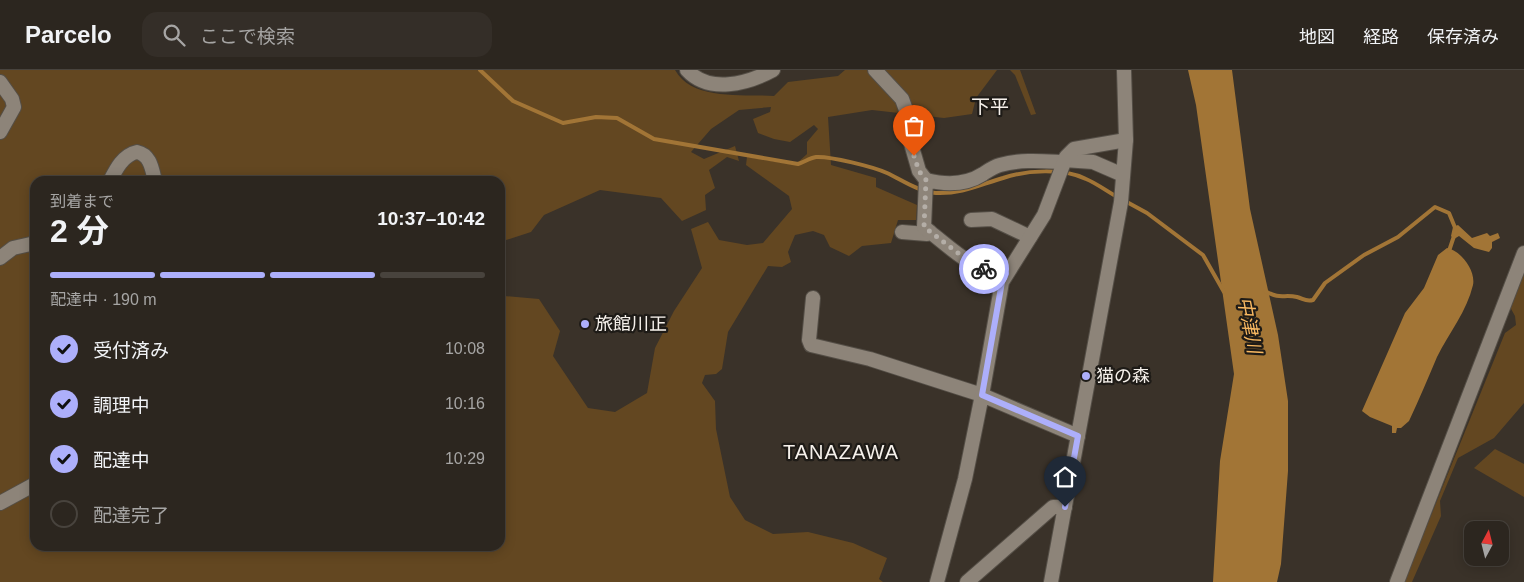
<!DOCTYPE html>
<html lang="ja">
<head>
<meta charset="utf-8">
<style>
  body { margin:0; font-family:Helvetica,"Noto Sans JP",sans-serif; background:#342e28; color:#f1f3f6; height:100vh; display:flex; flex-direction:column; font-size:19px; white-space:nowrap }
  * { box-sizing:border-box; margin:0 }
  p { font-size:16px; color:#a6a5a4 }
  .icon { flex:none; width:28px; height:28px; fill:none; stroke:currentColor; stroke-width:2; stroke-linecap:round; stroke-linejoin:round }
  .map { position:relative; flex:1; overflow:hidden }
  .sheet { position:absolute; left:30px; top:106px; width:475px; height:375px; display:flex; flex-direction:column; background:#2c261f; border-radius:15px; box-shadow:0 2px 12px #0003,0 0 0 1px #48433d }
  .sheet>* { flex:none }
  .needle { width:32px; rotate:7deg }
  .fabs { position:absolute; left:1464px; top:451px; display:grid; gap:10px }
  .fabs a { display:grid; place-items:center; width:45px; height:45px; border-radius:10px; background:#2c261f; box-shadow:0 2px 12px #0003,0 0 0 1px #48433d; font-size:25px }
  .pin { position:absolute; display:grid; place-items:center; width:42px; height:42px; color:#fff; margin:-51px -21px; border-radius:50% 50% 50% 0; rotate:-45deg; box-shadow:0 0 5px #0007 }
  .pin .icon { rotate:45deg }
  .courier { position:absolute; display:grid; place-items:center; width:50px; height:50px; margin:-25px; border:4px solid #adaffb; border-radius:50%; background:#fff; color:#222; box-shadow:0 1px 6px #0007 }
  .head em { font-style:normal; font-weight:700 }
  .head div { display:flex; flex-direction:column-reverse }
  .head { display:flex; align-items:center; justify-content:space-between; height:85px; padding:0 20px }
  h1 { font-size:32px; font-weight:700; line-height:38px }
  .bar { display:grid; grid-template-columns:repeat(4,1fr); gap:8px 5px; align-content:center; height:60px; padding:0 20px }
  .bar i { height:6px; border-radius:4px; background:#48433d }
  .bar .on { background:#adaffb }
  .bar p { grid-column:span 4 }
  ol { padding:0 20px; list-style:none }
  li { display:flex; align-items:center; gap:15px; height:55px }
  li p { margin-inline-start:auto }
  li .icon { padding:5px; border-radius:50%; background:#adaffb; color:#111; stroke-width:4 }
  li:last-child { color:#a6a5a4 }
  li i { width:28px; height:28px; border:2px solid #48433d; border-radius:50% }
  header { display:flex; align-items:center; gap:30px; box-sizing:border-box; height:70px; padding:0 25px; background:#2c261f; border-bottom:1px solid #48433d }
  header strong { font-size:24px }
  nav { display:flex; gap:28px; margin-inline-start:auto; font-size:18px }
  .search { width:350px; height:45px; background:#342e28; display:flex; align-items:center; gap:12px; box-sizing:border-box; padding:0 18px; border-radius:15px; color:#a6a5a4; font-size:19px }
  .map>svg:first-child { display:block }
  .green { fill:#634721; fill-rule:evenodd }
  .water { fill:#a27536 }
  .lines { fill:none; stroke-linecap:round; stroke-linejoin:round }
  .stream { stroke:#a27536; stroke-width:4 }
  .minor-casing { stroke:#544e46; stroke-width:16 }
  .minor { stroke:#8d8479; stroke-width:14 }
  .done { stroke:#b4aea7; stroke-width:5; stroke-dasharray:0 9 }
  .route { stroke:#adaffb; stroke-width:6 }
  .poi-dot { fill:#adaffb; stroke:#1e1b17; stroke-width:2 }
  .labels { text-anchor:middle; stroke-width:4.5; stroke-linejoin:round; paint-order:stroke }
  .poi-label { font-size:18px; fill:#f6f1eb; stroke:#1e1b17; text-anchor:start }
  .neighbourhood-label { font-size:19px; fill:#f6f1eb; stroke:#1e1b17 }
  .water-label { font-size:19px; font-style:italic; fill:#f8b861; stroke:#1e1b17 }
  .quarter-label { font-size:20px; letter-spacing:1px; fill:#f6f1eb; stroke:#1e1b17 }
</style>
</head>
<body>
<header>
<strong>Parcelo</strong>
<div class="search"><svg class="icon" aria-label="search" viewBox="0 0 24 24"><circle cx="10" cy="10" r="6"/><path d="M15 15l6 6"/></svg>ここで検索</div>
<nav><a>地図</a><a>経路</a><a>保存済み</a></nav>
</header>
<div class="map">
<svg width="1524" height="512" viewBox="0 0 1524 512">
  <rect width="100%" height="100%" fill="#3a3229"/>
  <g class="green">
    <path d="M0 0H675C692 31 744 24 774 26L788 12 838 6 845 0H997L976 28 972 44 944 48 872 40 828 47 831 95 876 108V117L917 135 916 150H898L891 173 862 176 849 186 830 177 824 165 813 161 795 165 788 182 791 192 782 197 768 196 728 262 722 299 716 304 705 305 702 313 715 331 716 359 730 427 745 450 773 464 808 462 853 473 887 488 879 509 883 512H0ZM771 37 770 42 753 49 758 63 774 69 790 72 814 55 818 59 807 72V84L795 95 747 87 746 95 789 126 792 139 763 173 747 175 719 170 708 152 691 159 702 198 674 241 655 278 647 323 615 342 588 338 553 286 560 261 539 229 504 226 500 224V476H35V111H500V172L531 162 544 145 600 120 661 128 682 151 706 140 705 125 715 118 709 100 727 87 739 91 735 76 704 89 691 82 711 59 739 40Z"/>
    <path d="M1010 0H1020L1036 44 1031 45 1015 5Z"/>
    <path d="M1524 202V333L1494 368 1458 388 1440 431 1441 446 1412 512H1404L1505 263 1516 255 1515 246 1510 237Z"/>
    <path d="M1495 379 1524 394V427L1474 398Z"/>
  </g>
  <g class="water">
    <path d="M1188 0H1232L1250 139 1278 265 1288 331V401L1281 494 1277 512H1213L1220 391 1234 304 1196 35Z"/>
    <path d="M1458 155 1472 168 1487 163 1490 166 1498 163 1500 168 1492 172V178L1489 182 1474 178 1459 166 1454 169 1451 166 1453 157Z"/>
    <path d="M1447 178C1460 180 1476 200 1473 215 1467 241 1449 263 1437 287 1428 308 1419 330 1409 351L1401 358H1397L1396 363H1392V356L1370 347 1362 341 1405 243 1424 218 1438 185Z"/>
  </g>
  <g class="lines">
    <g class="stream">
      <path d="M480 0 513 31 563 53 596 47 617 48 654 69 798 94C804 92 810 88 816 87 830 86 874 97 887 103 902 110 919 122 936 123 962 124 979 115 1003 108 1027 100 1063 98 1086 109 1096 113 1108 122 1119 128"/>
      <path d="M1125 131 1147 143 1203 185 1224 222"/>
      <path d="M1265 221C1281 230 1283 224 1297 227 1304 229 1306 232 1313 230L1325 213 1364 185 1398 167 1435 137 1449 143 1456 160 1449 181"/>
    </g>
    <defs>
      <g id="minor">
        <path d="M687 0C709 24 747 14 773 0"/>
        <path d="M875 0 902 29 906 40 910 70 919 101 926 110"/>
        <path d="M0 12 12 29 14 37 0 62"/>
        <path d="M1064 90 1093 92 1123 105"/>
        <path d="M110 111C116 99 123 85 137 82 151 85 152 100 155 111"/>
        <path d="M971 150 992 149 1030 167"/>
        <path d="M902 162 927 164 930 162C952 179 977 204 1006 204"/>
        <path d="M930 162 924 157 926 110C946 115 966 115 983 104 989 100 993 97 1000 95 1021 89 1042 91 1063 92"/>
        <path d="M0 188 13 178 35 173"/>
        <path d="M813 228 809 270 811 275 870 289 982 325 1002 212 1044 145 1066 87 1074 79 1126 70"/>
        <path d="M0 433 35 414"/>
        <path d="M937 512 965 409 982 325 1078 366"/>
        <path d="M967 512 1053 437H1065"/>
        <path d="M1051 512 1121 132 1126 70 1124 0"/>
        <path d="M1397 512 1524 183"/>
      </g>
    </defs>
    <use href="#minor" class="minor-casing"/>
    <use href="#minor" class="minor"/>
  </g>
  <g class="lines">
    <path class="done" d="M914 86 919 101 926 110 924 157 975 196 984 199"/>
    <path class="route" d="M984 199 996 204H1006L1002 212 982 325 1078 366 1065 437"/>
  </g>
  <g class="poi-dot">
    <circle cx="585" cy="254" r="5"/>
    <circle cx="1086" cy="306" r="5"/>
  </g>
  <g class="labels">
    <g class="poi-label">
      <text x="595" y="260">旅館川正</text>
      <text x="1096" y="312">猫の森</text>
    </g>
    <g class="neighbourhood-label">
      <text x="990" y="43">下平</text>
    </g>
    <g class="water-label">
      <text transform="translate(1250 255) rotate(79)" y="7">中津川</text>
    </g>
    <g class="quarter-label">
      <text x="841" y="389">TANAZAWA</text>
    </g>
  </g>
</svg>
<div class="fabs">
<a><svg class="needle" viewBox="-14 -14 28 28"><path d="M0-13l5 13h-10z" fill="#e53935"/><path d="M0 13l5-13h-10z" fill="#a6a5a4"/></svg></a>
</div>
<div class="pin" style="left:914px;top:86px;background:#ea580c"><svg class="icon" aria-label="bag" viewBox="0 0 24 24"><path d="M5 8h14l-1 12H6zM9 8a3 3 0 0 1 6 0"/></svg></div>
<div class="pin" style="left:1065px;top:437px;background:#1f2937"><svg class="icon" aria-label="home" viewBox="0 0 24 24"><path d="M3 11l9-7 9 7M6 9v11h12V9"/></svg></div>
<div class="courier" style="left:984px;top:199px"><svg class="icon" aria-label="bike" viewBox="0 0 24 24"><circle cx="6" cy="16" r="4"/><circle cx="18" cy="16" r="4"/><path d="M6 16l4-8h5l3 8M10 8l3 8H6M13 5h3"/></svg></div>
<section class="sheet">
<div class="head"><div><h1>2 分</h1><p>到着まで</p></div><em>10:37–10:42</em></div>
<div class="bar"><i class="on"></i><i class="on"></i><i class="on"></i><i></i><p>配達中 · 190 m</p></div>
<ol>
<li><svg class="icon" aria-label="check" viewBox="0 0 24 24"><path d="M5 12l5 5 9-10"/></svg>受付済み<p>10:08</p></li>
<li><svg class="icon" aria-label="check" viewBox="0 0 24 24"><path d="M5 12l5 5 9-10"/></svg>調理中<p>10:16</p></li>
<li><svg class="icon" aria-label="check" viewBox="0 0 24 24"><path d="M5 12l5 5 9-10"/></svg>配達中<p>10:29</p></li>
<li><i></i>配達完了</li>
</ol>
</section>
</div>
</body>
</html>
